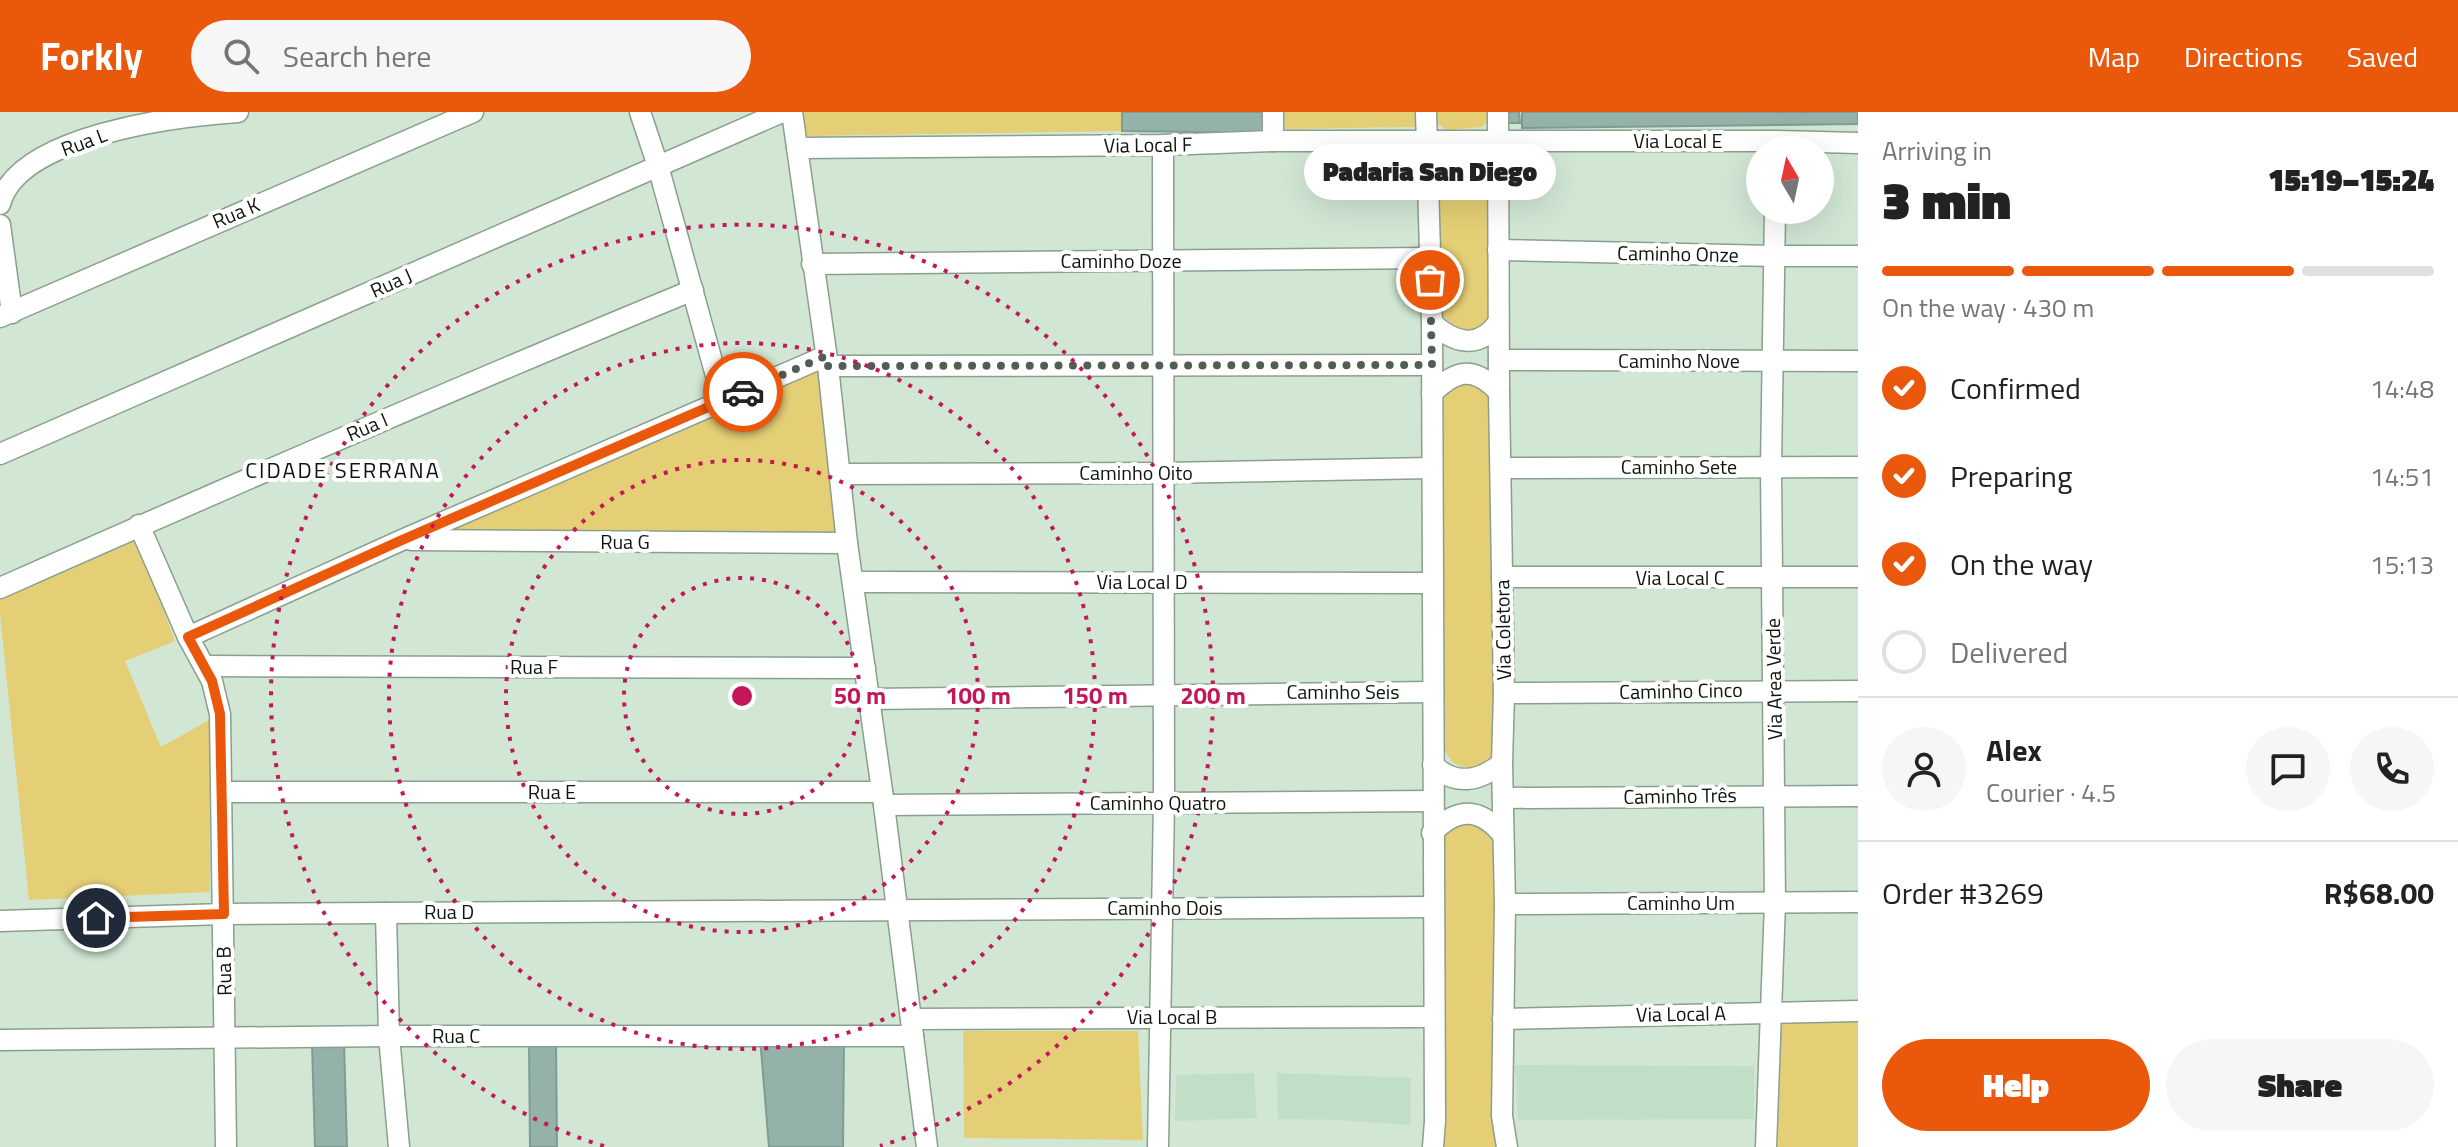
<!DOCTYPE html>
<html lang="en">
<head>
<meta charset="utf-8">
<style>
  body { margin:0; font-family:"Titillium Web",sans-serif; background:#f6f6f6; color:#222; height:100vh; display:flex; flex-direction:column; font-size:30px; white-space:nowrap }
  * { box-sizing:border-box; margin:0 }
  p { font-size:26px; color:#767676 }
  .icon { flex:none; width:44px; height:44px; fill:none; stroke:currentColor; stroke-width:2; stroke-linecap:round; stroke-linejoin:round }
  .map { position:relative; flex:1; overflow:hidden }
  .panel { display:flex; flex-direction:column; background:#fff; width:600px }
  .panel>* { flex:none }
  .needle { width:52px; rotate:351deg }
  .tools { position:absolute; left:1746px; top:24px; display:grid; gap:16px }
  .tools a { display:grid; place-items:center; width:88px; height:88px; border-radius:50%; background:#fff; box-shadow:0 8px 32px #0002; font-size:40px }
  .pin { position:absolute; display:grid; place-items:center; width:68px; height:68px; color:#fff; margin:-34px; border:4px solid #fff; border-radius:50%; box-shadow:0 2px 8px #0007 }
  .courier { position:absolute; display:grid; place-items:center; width:80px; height:80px; margin:-40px; border:6px solid #ea580c; border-radius:50%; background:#fff; color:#222; box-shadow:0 2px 10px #0007 }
  .bubble { position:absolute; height:56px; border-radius:28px; background:#fff; box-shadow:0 8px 32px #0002; font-size:26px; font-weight:800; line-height:56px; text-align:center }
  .head em { font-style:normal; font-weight:800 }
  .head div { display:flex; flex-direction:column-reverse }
  .head { display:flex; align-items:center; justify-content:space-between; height:136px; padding:0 24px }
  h1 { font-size:52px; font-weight:800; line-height:60px }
  .bar { display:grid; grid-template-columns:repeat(4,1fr); gap:12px 8px; align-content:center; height:96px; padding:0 24px }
  .bar i { height:10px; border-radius:6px; background:#e0e0e0 }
  .bar .active { background:#ea580c }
  .bar p { grid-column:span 4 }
  .line { display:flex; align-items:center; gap:20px; padding:0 24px; border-top:2px solid #e0e0e0 }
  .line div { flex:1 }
  .round { display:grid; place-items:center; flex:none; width:84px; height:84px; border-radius:42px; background:#f6f6f6 }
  ol { padding:0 24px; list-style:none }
  li { display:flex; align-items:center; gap:24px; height:88px }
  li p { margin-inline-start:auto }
  li .icon { padding:8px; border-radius:50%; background:#ea580c; color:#fff; stroke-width:4 }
  li:last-child { color:#767676 }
  li i { width:44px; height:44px; border:4px solid #e0e0e0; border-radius:50% }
  .primary-button { display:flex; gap:16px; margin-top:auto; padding:16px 24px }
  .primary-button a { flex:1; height:92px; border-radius:48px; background:#ea580c; color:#fff; font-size:32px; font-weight:800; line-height:92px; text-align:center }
  .primary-button a+a { background:#f6f6f6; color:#222 }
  header { display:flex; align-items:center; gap:48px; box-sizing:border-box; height:112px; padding:0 40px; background:#ea580c; color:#fff }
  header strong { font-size:38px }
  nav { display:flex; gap:44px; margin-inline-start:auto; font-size:28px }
  .search { width:560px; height:72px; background:#f6f6f6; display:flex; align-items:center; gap:20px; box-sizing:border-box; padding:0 28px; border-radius:44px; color:#767676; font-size:30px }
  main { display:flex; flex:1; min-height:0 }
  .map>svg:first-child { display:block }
  .built { fill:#c1dec6 }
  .green { fill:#e5cf76 }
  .building { fill:#94b2a9; stroke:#7e9c94; stroke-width:2 }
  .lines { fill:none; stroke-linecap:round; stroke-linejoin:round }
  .minor-casing { stroke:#8a9f8d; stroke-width:23 }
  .minor { stroke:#fff; stroke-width:20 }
  .done { stroke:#515e53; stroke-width:8; stroke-dasharray:0 14.4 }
  .route { stroke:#ea580c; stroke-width:10 }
  .ring { fill:none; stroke:#c2185b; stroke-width:4; stroke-dasharray:4 8 }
  .labels { text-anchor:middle; stroke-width:8; stroke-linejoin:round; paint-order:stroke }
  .street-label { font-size:20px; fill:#0c140d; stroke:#fff }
  .neighbourhood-label { font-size:22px; letter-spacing:2px; fill:#0c140d; stroke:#fff }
  .centre { fill:#c2185b; stroke:#fff; stroke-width:4 }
  .ring-label { font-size:24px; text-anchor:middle; font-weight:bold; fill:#c2185b; stroke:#fff; stroke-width:8; stroke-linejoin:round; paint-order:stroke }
</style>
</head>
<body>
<header>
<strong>Forkly</strong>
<div class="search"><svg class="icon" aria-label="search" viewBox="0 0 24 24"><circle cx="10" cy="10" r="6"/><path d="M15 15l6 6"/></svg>Search here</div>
<nav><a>Map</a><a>Directions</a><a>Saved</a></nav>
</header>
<main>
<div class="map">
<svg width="1858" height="1035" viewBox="0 0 1858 1035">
  <rect width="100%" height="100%" fill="#d1e7d4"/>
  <g class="built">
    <path d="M1515 953 1754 954V1007L1518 1008Z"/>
    <path d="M1254 961 1257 1006 1175 1009 1176 963Z"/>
    <path d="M1277 961 1411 966V1013L1339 1008 1278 1007Z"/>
  </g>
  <g class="green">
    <path d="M800 0H1122V19L803 24Z"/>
    <path d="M1284 0H1416V15L1285 17Z"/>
    <path d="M1434 0H1490V7L1482 15 1447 18 1438 12Z"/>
    <path d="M1444 34 1490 38V206C1475 225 1456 218 1441 202L1435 50 1438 39Z"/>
    <path d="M823 250 843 420 427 423Z"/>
    <path d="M1477 268 1494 289V640L1486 653C1459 658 1454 656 1441 632L1437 288 1443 276Z"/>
    <path d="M137 425 175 529 125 549 161 635 209 608 210 780 29 788 0 502V477Z"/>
    <path d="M1475 708 1496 723 1501 1035H1438L1440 725 1449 716Z"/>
    <path d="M1779 904H1858V1035H1778Z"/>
    <path d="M963 919H1138L1143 1028 964 1026Z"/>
  </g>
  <g class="building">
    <path d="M1122 0H1267V21L1122 19Z"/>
    <path d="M1506 0H1519L1520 11H1506Z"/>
    <path d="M1522 0H1858V12L1522 16Z"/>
    <path d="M1478 38 1485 42 1483 77 1440 75V44L1445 39Z"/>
    <path d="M760 925 844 927 843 1035H769Z"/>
    <path d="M344 931 347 1035H315L312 932Z"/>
    <path d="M529 931H556L557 1035H530Z"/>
  </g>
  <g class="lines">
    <defs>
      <g id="minor">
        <path d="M640 0 658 54 723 289"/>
        <path d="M792 0 828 254 847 431 884 693 927 1035"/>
        <path d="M1273 0V29"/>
        <path d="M1426 0 1432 211 1435 1009 1433 1035"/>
        <path d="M1498 0 1499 280 1504 581 1502 651 1505 792 1502 1004 1507 1035"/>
        <path d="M797 36 1163 33 1273 29H1776L1858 31"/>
        <path d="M0 92C18 23 178 4 238 0"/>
        <path d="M0 113 12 201"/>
        <path d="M1498 138 1774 144H1858"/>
        <path d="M812 152 1430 146"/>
        <path d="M0 205 473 0"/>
        <path d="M1432 211C1454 231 1478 238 1498 211"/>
        <path d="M1499 248 1858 249"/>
        <path d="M828 254 1432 253"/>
        <path d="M1432 281C1457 257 1474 254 1499 280"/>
        <path d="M0 342 782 0"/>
        <path d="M1501 356 1858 355"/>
        <path d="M841 362 1164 361 1431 356"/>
        <path d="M139 413 188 525 212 569 220 602 226 1035"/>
        <path d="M411 428 847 431"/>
        <path d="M1502 465H1858"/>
        <path d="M853 470 1432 471"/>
        <path d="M0 476C230 374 460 274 693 178"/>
        <path d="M188 525 402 428 826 244"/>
        <path d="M204 554 865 556"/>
        <path d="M1504 581 1858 579"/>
        <path d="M869 587 1432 580"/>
        <path d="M1433 653C1455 674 1479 670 1502 651"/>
        <path d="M223 680H882"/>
        <path d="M1503 686 1858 684"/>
        <path d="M884 693 1432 689"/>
        <path d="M1432 721C1457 695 1480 695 1503 723"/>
        <path d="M1505 792 1858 790"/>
        <path d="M386 801 389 924 399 1035"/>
        <path d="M0 809 224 802 1432 795"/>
        <path d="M911 907 1433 905"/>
        <path d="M1503 907 1858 899"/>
        <path d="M0 928 389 924H913"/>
        <path d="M1158 1035 1164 691 1163 33"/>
        <path d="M1766 1035 1775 791 1771 355 1775 98"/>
      </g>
    </defs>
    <use href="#minor" class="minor-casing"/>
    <use href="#minor" class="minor"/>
  </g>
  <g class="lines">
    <path class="done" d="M743 280 826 244 828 254 1432 253 1430 168"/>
    <path class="route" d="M96 806 224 802 220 602 212 569 188 525 402 428 743 280"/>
  </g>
  <g class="ring">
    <circle cx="742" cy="584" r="118"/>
    <circle cx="742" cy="584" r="236"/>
    <circle cx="742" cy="584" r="353"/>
    <path d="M604 1034A471 471 0 1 1 880 1034"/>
  </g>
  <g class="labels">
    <g class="street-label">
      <text x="1678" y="36">Via Local E</text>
      <text transform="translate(84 30) rotate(-20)" y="7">Rua L</text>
      <text transform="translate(1148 33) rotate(-1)" y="7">Via Local F</text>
      <text transform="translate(236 101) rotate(-23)" y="7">Rua K</text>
      <text transform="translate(1678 142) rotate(1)" y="7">Caminho Onze</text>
      <text x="1121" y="156">Caminho Doze</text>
      <text transform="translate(391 171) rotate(-24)" y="7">Rua J</text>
      <text x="1679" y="256">Caminho Nove</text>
      <text transform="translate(367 315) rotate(-23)" y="7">Rua I</text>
      <text x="1679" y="362">Caminho Sete</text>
      <text x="1136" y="368">Caminho Oito</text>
      <text x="625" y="437">Rua G</text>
      <text x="1680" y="473">Via Local C</text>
      <text x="1142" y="477">Via Local D</text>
      <text transform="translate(1503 518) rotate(-91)" y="7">Via Coletora</text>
      <text x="534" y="562">Rua F</text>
      <text transform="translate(1774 567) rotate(-91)" y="7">Via Area Verde</text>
      <text transform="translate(1681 579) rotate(-1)" y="7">Caminho Cinco</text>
      <text x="1343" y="587">Caminho Seis</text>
      <text x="552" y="687">Rua E</text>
      <text transform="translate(1680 684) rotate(-1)" y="7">Caminho Três</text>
      <text x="1158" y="698">Caminho Quatro</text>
      <text x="1681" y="798">Caminho Um</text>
      <text x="1165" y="803">Caminho Dois</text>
      <text x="449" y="807">Rua D</text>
      <text transform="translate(224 859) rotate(-91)" y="7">Rua B</text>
      <text transform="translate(1681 902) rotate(-1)" y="7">Via Local A</text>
      <text x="1172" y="912">Via Local B</text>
      <text x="456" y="931">Rua C</text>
    </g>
    <g class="neighbourhood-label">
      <text x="343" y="366">CIDADE SERRANA</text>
    </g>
  </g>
  <circle cx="742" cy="584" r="12" class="centre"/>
  <g class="ring-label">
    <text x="860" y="592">50 m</text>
    <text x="978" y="592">100 m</text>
    <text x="1095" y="592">150 m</text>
    <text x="1213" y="592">200 m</text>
  </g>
</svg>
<div class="tools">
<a><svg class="needle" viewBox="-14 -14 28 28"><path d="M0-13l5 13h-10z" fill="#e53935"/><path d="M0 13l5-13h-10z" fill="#767676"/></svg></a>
</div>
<div class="pin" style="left:1430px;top:168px;background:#ea580c"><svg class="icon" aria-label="bag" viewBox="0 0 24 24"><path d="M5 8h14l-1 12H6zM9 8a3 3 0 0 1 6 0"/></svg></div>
<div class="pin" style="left:96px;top:806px;background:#1f2937"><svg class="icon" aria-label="home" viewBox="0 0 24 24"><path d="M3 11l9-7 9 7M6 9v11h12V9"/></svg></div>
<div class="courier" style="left:743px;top:280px"><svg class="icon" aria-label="car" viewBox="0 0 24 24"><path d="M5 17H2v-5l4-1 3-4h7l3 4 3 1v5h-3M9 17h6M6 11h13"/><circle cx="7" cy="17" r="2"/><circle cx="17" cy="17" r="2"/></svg></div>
<div class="bubble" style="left:1304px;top:32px;width:252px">Padaria San Diego</div>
</div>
<section class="panel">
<div class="head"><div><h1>3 min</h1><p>Arriving in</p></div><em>15:19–15:24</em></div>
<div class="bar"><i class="active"></i><i class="active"></i><i class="active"></i><i></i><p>On the way · 430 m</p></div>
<ol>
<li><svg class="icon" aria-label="check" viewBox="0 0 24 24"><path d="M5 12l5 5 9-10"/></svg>Confirmed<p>14:48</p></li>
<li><svg class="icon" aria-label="check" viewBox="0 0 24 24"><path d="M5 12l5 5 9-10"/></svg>Preparing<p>14:51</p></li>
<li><svg class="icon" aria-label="check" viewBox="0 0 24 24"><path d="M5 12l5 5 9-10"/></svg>On the way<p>15:13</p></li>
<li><i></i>Delivered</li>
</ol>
<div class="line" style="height:144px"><a class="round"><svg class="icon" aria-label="person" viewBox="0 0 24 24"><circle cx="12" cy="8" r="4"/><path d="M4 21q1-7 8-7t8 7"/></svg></a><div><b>Alex</b><p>Courier · 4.5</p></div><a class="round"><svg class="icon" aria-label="chat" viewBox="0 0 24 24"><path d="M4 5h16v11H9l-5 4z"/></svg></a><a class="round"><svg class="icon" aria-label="phone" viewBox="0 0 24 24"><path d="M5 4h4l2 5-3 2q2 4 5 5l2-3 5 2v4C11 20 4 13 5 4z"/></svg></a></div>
<div class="line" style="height:104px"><div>Order #3269</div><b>R$68.00</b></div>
<div class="primary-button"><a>Help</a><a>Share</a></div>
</section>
</main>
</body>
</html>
